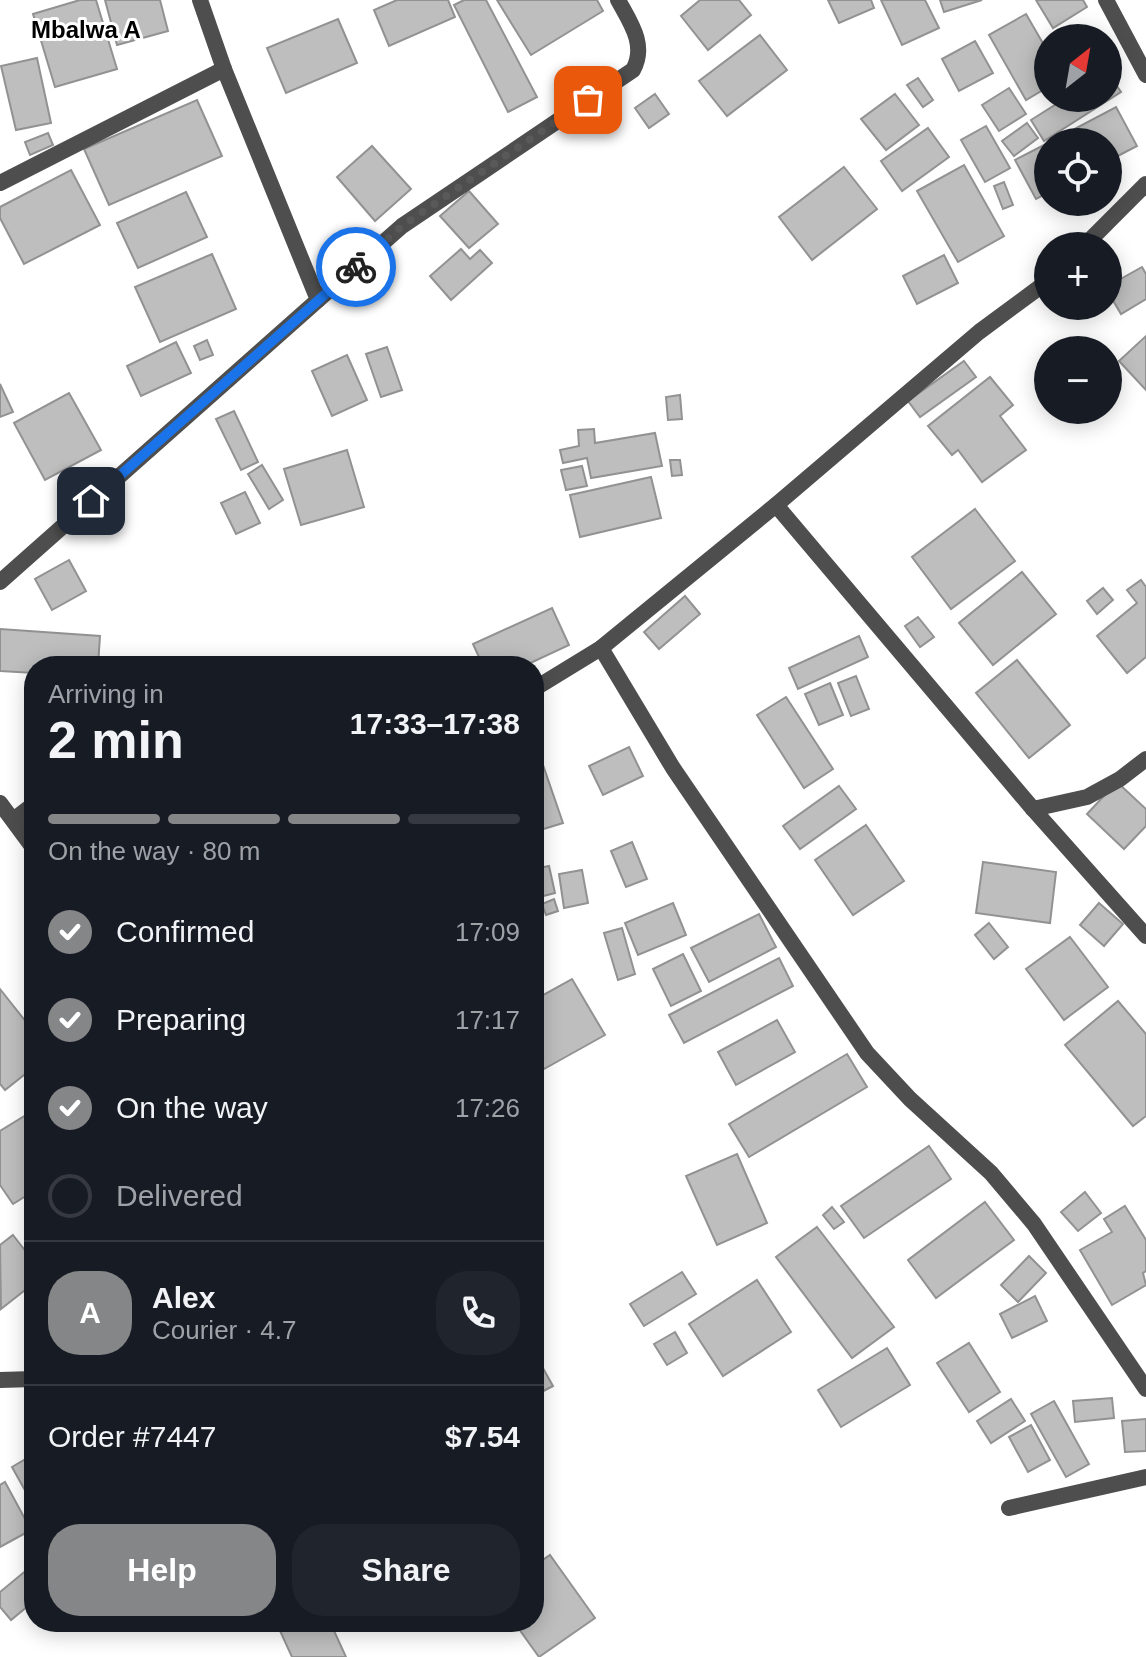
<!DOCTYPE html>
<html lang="en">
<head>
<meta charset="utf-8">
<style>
  body { margin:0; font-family:Helvetica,sans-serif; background:#20242c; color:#f1f3f6; height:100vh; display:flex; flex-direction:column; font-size:30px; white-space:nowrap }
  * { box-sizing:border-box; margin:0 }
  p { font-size:26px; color:#9ea1a6 }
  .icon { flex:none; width:44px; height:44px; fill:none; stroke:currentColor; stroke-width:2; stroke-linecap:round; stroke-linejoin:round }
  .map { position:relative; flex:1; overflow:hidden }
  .sheet { position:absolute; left:24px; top:656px; width:520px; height:976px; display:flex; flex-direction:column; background:#171b24; border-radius:32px; box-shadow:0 4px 20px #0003 }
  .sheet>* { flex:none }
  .needle { width:52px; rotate:31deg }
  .tools { position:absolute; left:1034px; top:24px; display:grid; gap:16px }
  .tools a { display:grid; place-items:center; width:88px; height:88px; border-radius:50%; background:#171b24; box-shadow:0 4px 20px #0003; font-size:40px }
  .pin { position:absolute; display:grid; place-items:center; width:68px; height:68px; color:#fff; margin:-34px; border-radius:16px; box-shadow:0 4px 12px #0006 }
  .courier { position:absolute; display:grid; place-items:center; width:80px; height:80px; margin:-40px; border:6px solid #1a73e8; border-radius:50%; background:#fff; color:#222; box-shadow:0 2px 10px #0007 }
  .headline em { font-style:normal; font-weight:700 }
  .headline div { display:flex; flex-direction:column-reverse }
  .headline { display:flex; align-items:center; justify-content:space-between; height:136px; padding:0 24px }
  h1 { font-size:52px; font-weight:700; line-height:60px }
  .bar { display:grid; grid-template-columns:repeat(4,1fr); gap:12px 8px; align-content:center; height:96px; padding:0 24px }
  .bar i { height:10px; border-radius:6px; background:#363941 }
  .bar .on { background:#858687 }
  .bar p { grid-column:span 4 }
  .line { display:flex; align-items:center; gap:20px; padding:0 24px; border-top:2px solid #363941 }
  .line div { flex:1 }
  .round { display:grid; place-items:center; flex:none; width:84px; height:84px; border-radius:32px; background:#20242c }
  ol { padding:0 24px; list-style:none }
  li { display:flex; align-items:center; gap:24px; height:88px }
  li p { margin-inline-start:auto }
  li .icon { padding:8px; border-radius:50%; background:#858687; color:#fff; stroke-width:4 }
  li:last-child { color:#9ea1a6 }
  li i { width:44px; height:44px; border:4px solid #363941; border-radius:50% }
  .cta { display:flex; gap:16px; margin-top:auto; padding:16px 24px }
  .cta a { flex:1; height:92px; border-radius:32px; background:#858687; color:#fff; font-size:32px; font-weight:700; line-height:92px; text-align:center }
  .cta a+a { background:#20242c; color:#f1f3f6 }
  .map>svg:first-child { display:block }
  .building { fill:#bebebe; stroke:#929292; stroke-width:2 }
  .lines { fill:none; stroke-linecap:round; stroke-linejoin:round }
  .minor { stroke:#4e4e4e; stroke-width:16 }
  .done { stroke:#595959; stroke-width:8; stroke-dasharray:0 14.4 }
  .route { stroke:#1a73e8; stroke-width:10 }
  .labels { text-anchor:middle; stroke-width:6; stroke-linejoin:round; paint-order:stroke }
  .quarter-label { font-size:24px; font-weight:bold; fill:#000; stroke:#fff }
</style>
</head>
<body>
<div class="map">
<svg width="1146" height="1657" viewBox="0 0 1146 1657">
  <rect width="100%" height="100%" fill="#fff"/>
  <g class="building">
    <path d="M80 0H96L117 69 55 87 33 14Z"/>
    <path d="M105 0H160L168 31 117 45Z"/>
    <path d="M397 0H448L455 17 389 46 374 10Z"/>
    <path d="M464 0H486L537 97 508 112 454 5Z"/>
    <path d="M497 0H597L603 11 531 55Z"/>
    <path d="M700 0H739L751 15 708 50 681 16Z"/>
    <path d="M828 0H871L874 8 839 23Z"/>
    <path d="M881 0H925L939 28 902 45Z"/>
    <path d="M940 0H982L944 12Z"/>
    <path d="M1036 0H1083L1087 7 1053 28Z"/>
    <path d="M1026 14 1048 52V87L1026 100 989 35Z"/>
    <path d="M338 19 357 63 286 93 267 48Z"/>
    <path d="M760 35 787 70 727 116 699 81Z"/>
    <path d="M975 41 993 73 959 91 942 59Z"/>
    <path d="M37 58 51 123 16 130 1 66Z"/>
    <path d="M1108 73 1121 92 1044 141 1031 120 1066 98H1108Z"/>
    <path d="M918 78 933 100 923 107 907 85Z"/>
    <path d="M1009 88 1026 114 999 131 982 105Z"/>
    <path d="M655 94 669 114 649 128 635 108Z"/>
    <path d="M895 94 919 125 886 150 861 119Z"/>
    <path d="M197 100 222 156 109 205 84 149Z"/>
    <path d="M1116 107 1137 146 1108 161V142H1050Z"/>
    <path d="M1027 123 1038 138 1014 156 1002 141Z"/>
    <path d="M986 126 1010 168 985 182 961 140Z"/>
    <path d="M928 128 949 157 902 191 881 161Z"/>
    <path d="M48 133 53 145 30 155 25 142Z"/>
    <path d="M1048 143V193L1036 199 1015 160Z"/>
    <path d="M372 146 411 189 375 221 337 177Z"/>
    <path d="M964 165 1004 236 958 262 917 191Z"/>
    <path d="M844 167 877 209 812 260 779 217Z"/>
    <path d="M71 170 100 225 24 264 0 218V207Z"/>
    <path d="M1004 182 1013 205 1003 209 994 186Z"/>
    <path d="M469 191 498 224 469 248 440 216Z"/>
    <path d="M186 192 207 237 138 268 117 223Z"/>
    <path d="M461 249 470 259 480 250 492 263 451 300 430 276Z"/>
    <path d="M212 254 236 309 160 342 135 287Z"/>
    <path d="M944 255 958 283 917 304 903 276Z"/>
    <path d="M1142 267 1146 274V299L1121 314 1108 292V286Z"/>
    <path d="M1146 336V390L1119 361Z"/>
    <path d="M207 340 213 355 200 360 194 346Z"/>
    <path d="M176 342 191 373 141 396 127 366Z"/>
    <path d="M387 347 402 390 381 397 366 354Z"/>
    <path d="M347 355 367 400 332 416 312 371Z"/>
    <path d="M964 361 976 377 920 417 908 401Z"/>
    <path d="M990 377 1013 405 1000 416 1026 450 982 482 958 450 952 455 928 426Z"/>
    <path d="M0 384 13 412 0 417Z"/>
    <path d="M69 393 101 450 45 480 14 423Z"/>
    <path d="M680 395 682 419 668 420 666 397Z"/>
    <path d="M234 411 258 462 241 470 216 419Z"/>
    <path d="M594 429 595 443 655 433 662 466 591 478 587 458 563 463 560 450 579 446 578 430Z"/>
    <path d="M347 450 364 507 301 525 284 469Z"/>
    <path d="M670 460H680L682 475 672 476Z"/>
    <path d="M262 465 283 500 269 509 248 474Z"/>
    <path d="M582 466 587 486 566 490 561 470Z"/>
    <path d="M651 477 661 518 580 537 570 495Z"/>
    <path d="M245 492 260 523 236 534 221 503Z"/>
    <path d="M975 509 1015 561 951 609 912 557Z"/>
    <path d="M69 560 86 591 52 610 35 579Z"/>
    <path d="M1022 572 1056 614 993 665 959 623Z"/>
    <path d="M1141 580 1146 587V657L1127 673 1097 636 1137 603 1127 590Z"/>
    <path d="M1103 588 1113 600 1097 614 1087 601Z"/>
    <path d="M685 596 700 614 659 649 644 632Z"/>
    <path d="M552 608 569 645 524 666H483L473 644Z"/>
    <path d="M918 617 934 637 920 647 905 626Z"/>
    <path d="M0 629 100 636 98 666H34V673L0 671Z"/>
    <path d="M859 636 868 657 798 689 789 668Z"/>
    <path d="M1017 660 1070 725 1029 758 976 693Z"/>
    <path d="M856 676 869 709 851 716 838 683Z"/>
    <path d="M830 683 843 715 819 725 805 694Z"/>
    <path d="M786 697 833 769 804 788 757 715Z"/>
    <path d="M534 739 563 823 534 832Z"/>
    <path d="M629 747 643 776 603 795 589 766Z"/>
    <path d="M1117 782 1146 809V826L1124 849 1087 814Z"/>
    <path d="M839 786 856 809 800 849 783 826Z"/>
    <path d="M866 825 904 881 853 915 815 860Z"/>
    <path d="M632 842 647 879 626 887 611 851Z"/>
    <path d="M983 862 1056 872 1050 923 976 913Z"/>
    <path d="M549 866 555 893 536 898 534 869Z"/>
    <path d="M582 870 588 903 564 908 559 874Z"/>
    <path d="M554 899 558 911 546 915 542 904Z"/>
    <path d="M673 903 686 935 638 955 625 923Z"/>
    <path d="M1099 903 1123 924 1104 946 1080 925Z"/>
    <path d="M759 914 776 947 709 982 691 948Z"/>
    <path d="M989 923 1008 947 994 959 975 935Z"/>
    <path d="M622 928 635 974 618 980 604 933Z"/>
    <path d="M1070 937 1108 987 1064 1020 1026 969Z"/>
    <path d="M683 954 701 991 671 1006 653 969Z"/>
    <path d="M779 958 793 986 684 1043 669 1015Z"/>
    <path d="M572 979 605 1035 544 1069 534 1052V1000Z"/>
    <path d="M0 989 34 1032V1067L5 1090 0 1084Z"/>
    <path d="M1118 1001 1146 1034V1116L1133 1126 1065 1045Z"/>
    <path d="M777 1020 795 1052 736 1085 718 1052Z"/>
    <path d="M847 1054 867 1087 749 1157 729 1124Z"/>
    <path d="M31 1112 34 1116V1191L13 1204 0 1185V1131Z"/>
    <path d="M929 1146 951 1179 864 1238 841 1206Z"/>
    <path d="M737 1154 767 1223 717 1245 686 1176Z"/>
    <path d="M1085 1192 1101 1213 1078 1231 1061 1212Z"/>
    <path d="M985 1202 1014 1240 936 1298 908 1260Z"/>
    <path d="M1125 1206 1146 1240V1271L1143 1273 1146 1285 1112 1305 1080 1250 1112 1232 1104 1219Z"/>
    <path d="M832 1207 844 1222 834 1229 823 1215Z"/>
    <path d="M817 1227 894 1327 852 1358 776 1257Z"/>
    <path d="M13 1235 34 1262V1283L1 1309 0 1245Z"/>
    <path d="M1029 1256 1046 1273 1018 1302 1001 1285Z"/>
    <path d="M682 1272 696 1294 644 1326 630 1304Z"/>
    <path d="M757 1280 791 1332 723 1376 689 1324Z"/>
    <path d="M1035 1296 1047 1321 1012 1338 1000 1314Z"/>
    <path d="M675 1332 687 1353 667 1365 654 1344Z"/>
    <path d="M969 1343 1000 1392 969 1412 937 1363Z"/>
    <path d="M887 1348 910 1385 841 1427 818 1390Z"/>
    <path d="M534 1352 553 1386 534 1396Z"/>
    <path d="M1112 1398 1114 1418 1075 1422 1073 1401Z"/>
    <path d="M1011 1399 1025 1421 991 1443 977 1421Z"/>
    <path d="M1054 1401 1089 1464 1066 1477 1031 1414Z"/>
    <path d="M1146 1419V1451L1125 1452 1122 1421Z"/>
    <path d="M1031 1425 1050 1460 1028 1472 1009 1437Z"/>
    <path d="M34 1454V1490L27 1494 12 1467Z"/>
    <path d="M5 1482 31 1530 0 1547V1485Z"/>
    <path d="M550 1555 595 1618 539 1657 514 1622H534V1566Z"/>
    <path d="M34 1564V1601L11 1620 0 1607V1592Z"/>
    <path d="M276 1622H330L346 1657H292Z"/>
  </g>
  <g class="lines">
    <g class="minor">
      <path d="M1106 0 1146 75"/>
      <path d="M0 183 224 69"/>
      <path d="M1084 246 1146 184"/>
      <path d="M318 300 402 226 633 70C647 45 630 22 618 0"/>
      <path d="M776 505 1033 809 1146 936"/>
      <path d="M0 582 318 300 224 69 200 0"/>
      <path d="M601 648 673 768 867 1053 910 1099 991 1173 1034 1224 1146 1389"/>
      <path d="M534 689 601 648 776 505 979 332 1048 281"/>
      <path d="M0 803 34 849"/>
      <path d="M1033 809 1087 797 1120 779 1146 759"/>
      <path d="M13 820 34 804"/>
      <path d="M0 1380 34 1379"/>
      <path d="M1009 1508 1146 1477"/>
    </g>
  </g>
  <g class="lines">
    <path class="done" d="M356 267 402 226 588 100"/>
    <path class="route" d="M91 501 356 267"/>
  </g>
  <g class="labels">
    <g class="quarter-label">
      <text x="86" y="38">Mbalwa A</text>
    </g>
  </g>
</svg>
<div class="tools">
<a><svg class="needle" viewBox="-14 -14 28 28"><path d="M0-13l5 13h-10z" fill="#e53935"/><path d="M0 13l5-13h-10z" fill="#9ea1a6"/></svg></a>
<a><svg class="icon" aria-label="locate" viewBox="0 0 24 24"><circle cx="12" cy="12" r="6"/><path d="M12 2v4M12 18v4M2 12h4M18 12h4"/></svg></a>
<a>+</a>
<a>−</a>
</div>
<div class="pin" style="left:588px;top:100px;background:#ea580c"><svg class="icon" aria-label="bag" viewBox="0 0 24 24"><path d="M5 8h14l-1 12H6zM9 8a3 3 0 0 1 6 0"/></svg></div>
<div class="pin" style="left:91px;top:501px;background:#1f2937"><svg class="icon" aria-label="home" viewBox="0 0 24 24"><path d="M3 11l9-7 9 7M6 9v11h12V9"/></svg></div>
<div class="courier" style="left:356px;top:267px"><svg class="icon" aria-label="bike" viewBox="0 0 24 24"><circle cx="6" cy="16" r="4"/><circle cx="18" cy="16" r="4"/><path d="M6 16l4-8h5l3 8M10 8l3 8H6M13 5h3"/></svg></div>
<section class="sheet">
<div class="headline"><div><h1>2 min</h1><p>Arriving in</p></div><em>17:33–17:38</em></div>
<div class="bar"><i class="on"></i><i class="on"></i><i class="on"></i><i></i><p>On the way · 80 m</p></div>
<ol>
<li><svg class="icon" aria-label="check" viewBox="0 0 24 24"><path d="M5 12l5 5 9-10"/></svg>Confirmed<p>17:09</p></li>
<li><svg class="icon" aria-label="check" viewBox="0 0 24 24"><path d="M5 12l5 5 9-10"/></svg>Preparing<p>17:17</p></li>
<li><svg class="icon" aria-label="check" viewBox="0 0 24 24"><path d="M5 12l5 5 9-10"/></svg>On the way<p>17:26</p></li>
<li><i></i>Delivered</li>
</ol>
<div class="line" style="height:144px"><b class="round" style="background:#858687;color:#fff">A</b><div><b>Alex</b><p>Courier · 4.7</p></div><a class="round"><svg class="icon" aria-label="phone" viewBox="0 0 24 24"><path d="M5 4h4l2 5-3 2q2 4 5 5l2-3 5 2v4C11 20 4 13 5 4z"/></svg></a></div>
<div class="line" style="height:104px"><div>Order #7447</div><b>$7.54</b></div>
<div class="cta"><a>Help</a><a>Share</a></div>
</section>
</div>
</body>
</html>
